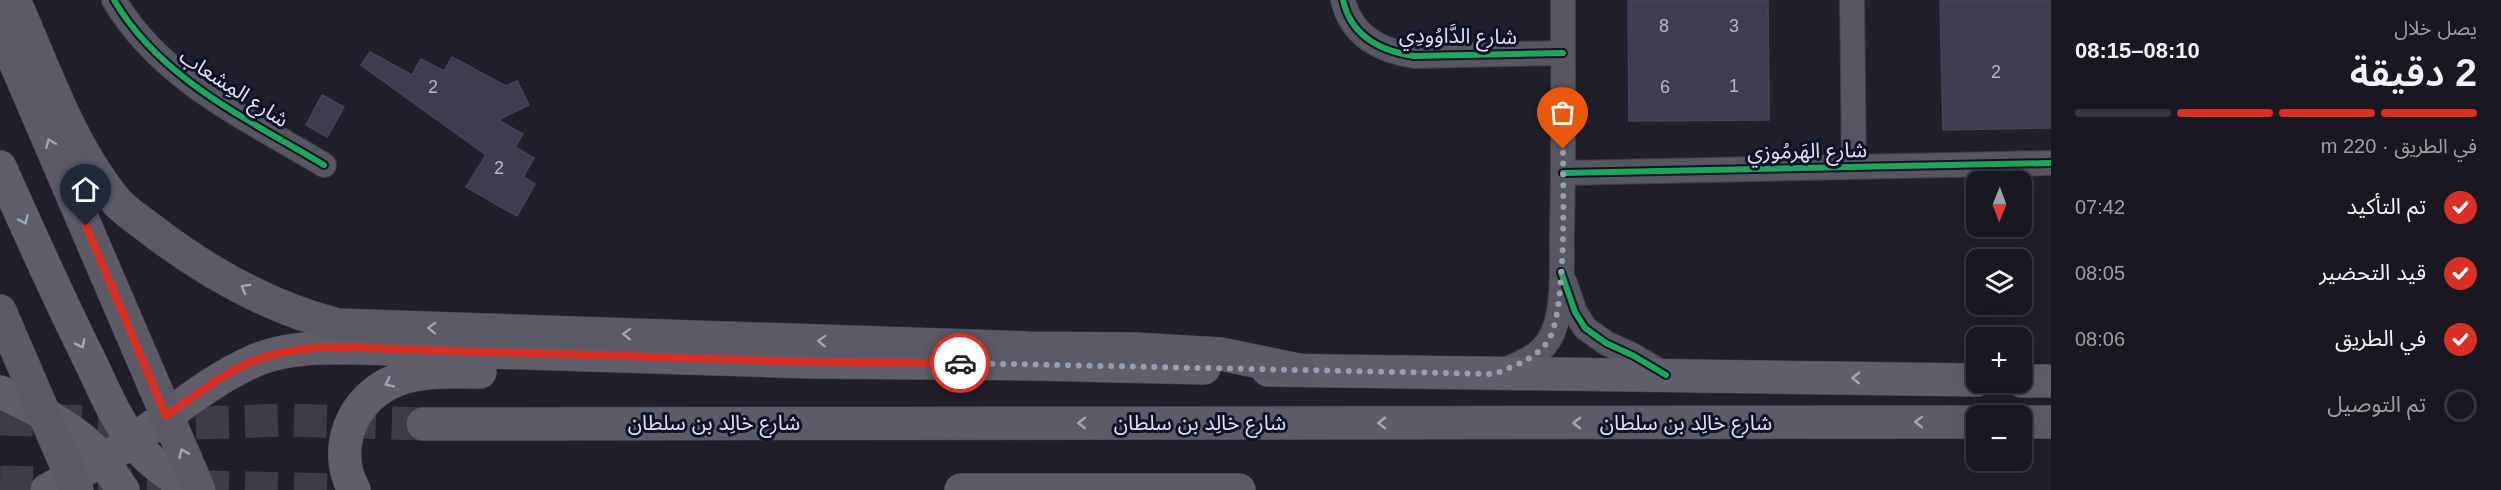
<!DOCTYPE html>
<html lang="ar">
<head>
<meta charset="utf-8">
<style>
  body { margin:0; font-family:Helvetica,"Noto Sans Arabic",sans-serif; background:#25252e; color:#f1f3f6; direction:rtl; height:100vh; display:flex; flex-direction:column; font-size:22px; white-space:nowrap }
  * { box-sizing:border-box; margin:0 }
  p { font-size:20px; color:#9fa0a5 }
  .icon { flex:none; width:33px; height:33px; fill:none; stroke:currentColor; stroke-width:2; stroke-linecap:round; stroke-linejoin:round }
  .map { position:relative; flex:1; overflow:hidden; direction:ltr }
  .drawer { display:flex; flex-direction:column; background:#181821; width:450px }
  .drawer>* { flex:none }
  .needle { width:39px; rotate:181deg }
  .buttons { position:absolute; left:1966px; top:171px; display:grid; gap:12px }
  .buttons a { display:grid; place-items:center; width:66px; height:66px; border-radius:12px; background:#181821; box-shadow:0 6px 24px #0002,0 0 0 2px #36373f; font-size:30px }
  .pin { position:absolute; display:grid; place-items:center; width:51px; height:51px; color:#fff; margin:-62px -26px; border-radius:50% 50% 50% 0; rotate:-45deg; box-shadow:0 0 6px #0007 }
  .pin .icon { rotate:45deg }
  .courier { position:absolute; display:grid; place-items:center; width:60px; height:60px; margin:-30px; border:4px solid #d93025; border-radius:50%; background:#fff; color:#222; box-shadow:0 2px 8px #0007 }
  .summary em { font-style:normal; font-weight:600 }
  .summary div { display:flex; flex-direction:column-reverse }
  .summary { display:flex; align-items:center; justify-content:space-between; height:102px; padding:0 24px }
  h1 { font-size:39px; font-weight:600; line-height:45px }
  .bar { display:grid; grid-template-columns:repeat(4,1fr); gap:9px 6px; align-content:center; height:72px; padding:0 24px }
  .bar i { height:8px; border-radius:4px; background:#36373f }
  .bar .current { background:#d93025 }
  .bar p { grid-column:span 4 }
  ol { padding:0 24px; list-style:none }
  li { display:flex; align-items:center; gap:18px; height:66px }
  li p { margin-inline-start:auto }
  li .icon { padding:6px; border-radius:50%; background:#d93025; color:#fff; stroke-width:4 }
  li:last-child { color:#9fa0a5 }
  li i { width:33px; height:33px; border:3px solid #36373f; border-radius:50% }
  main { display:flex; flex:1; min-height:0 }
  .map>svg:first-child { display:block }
  .building { fill:#3e3d50; stroke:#454651; stroke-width:1.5 }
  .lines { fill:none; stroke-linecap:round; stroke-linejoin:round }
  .primary-tunnel { stroke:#3d3d4a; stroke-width:33; stroke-dasharray:33 16; stroke-linecap:butt }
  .minor-casing { stroke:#3d3d48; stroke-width:26 }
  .secondary-casing { stroke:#3d3d48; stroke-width:34 }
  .primary-casing { stroke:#3d3d48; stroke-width:34 }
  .trunk-casing { stroke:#3d3d48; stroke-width:34 }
  .minor { stroke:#575762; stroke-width:24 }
  .secondary { stroke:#5f5f6b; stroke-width:33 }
  .primary { stroke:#5c5c68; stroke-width:33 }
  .trunk { stroke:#5b5b68; stroke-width:33 }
  .cycleway-casing { stroke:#111227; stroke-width:10 }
  .cycleway { stroke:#20a55d; stroke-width:6 }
  .oneway { stroke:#a4a5b3 }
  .oneway2 { stroke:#a5a6b5 }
  .done { stroke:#9c9dac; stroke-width:6; stroke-dasharray:0 10.8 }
  .route { stroke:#d93025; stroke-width:8 }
  .labels { text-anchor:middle; stroke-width:6; stroke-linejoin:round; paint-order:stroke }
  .number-label { font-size:18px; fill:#b7b8c9 }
  .street-label { font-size:21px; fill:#dfe1f1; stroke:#111227 }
</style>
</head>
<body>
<main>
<section class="drawer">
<div class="summary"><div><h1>2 دقيقة</h1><p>يصل خلال</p></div><em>08:10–08:15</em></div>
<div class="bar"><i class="current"></i><i class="current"></i><i class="current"></i><i></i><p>في الطريق · 220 m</p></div>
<ol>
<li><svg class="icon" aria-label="check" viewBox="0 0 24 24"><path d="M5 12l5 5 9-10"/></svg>تم التأكيد<p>07:42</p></li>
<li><svg class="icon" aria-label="check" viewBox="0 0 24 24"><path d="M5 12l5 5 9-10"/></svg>قيد التحضير<p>08:05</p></li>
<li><svg class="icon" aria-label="check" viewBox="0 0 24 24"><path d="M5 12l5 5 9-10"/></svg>في الطريق<p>08:06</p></li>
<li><i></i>تم التوصيل</li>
</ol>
</section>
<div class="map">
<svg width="2051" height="490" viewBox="0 0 2051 490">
  <rect width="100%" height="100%" fill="#20202c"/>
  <g class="building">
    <path d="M1628 0H1768L1769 120 1629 121Z"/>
    <path d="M1940 0H2051V128L1943 130Z"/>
    <path d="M370 52 412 75 421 59 444 71 452 57 506 86 517 81 529 105 498 120 523 134 515 147 534 158 523 177 535 184 517 216 466 187 486 155 361 65Z"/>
    <path d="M322 95 344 107 327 137 306 125Z"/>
  </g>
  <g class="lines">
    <g class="primary-tunnel">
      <path d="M0 419 165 424 288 420 423 424"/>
      <path d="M0 482 335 490"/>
    </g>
    <defs>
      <g id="minor">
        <path d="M114 0C161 80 248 119 324 165"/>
        <path d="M1343 0C1351 36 1381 51 1414 56L1563 53"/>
        <path d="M1852 0 1854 166"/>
        <path d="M1563 173 2051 163"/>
        <path d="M1565 283 1575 312 1585 328 1606 343 1634 356 1666 375"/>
        <path d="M1504 370C1521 363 1538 357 1549 340 1566 313 1561 259 1562 228 1564 152 1563 76 1563 0"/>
      </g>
      <g id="secondary">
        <path d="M0 167C29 232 58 297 90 361 103 388 115 418 133 441 149 462 170 477 193 490"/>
        <path d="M1268 370 1977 380"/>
        <path d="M2022 381H2051"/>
        <path d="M0 392C32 407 66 423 92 448 104 460 113 476 123 490"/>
        <path d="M47 490C77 474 107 459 134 440 173 412 212 379 256 360 288 347 326 347 360 348L811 362 1032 364 1204 368"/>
        <path d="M354 490C331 448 353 396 397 380 422 370 454 372 480 372"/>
      </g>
      <g id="primary">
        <path d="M2022 422H2051"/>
        <path d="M423 424 1977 422"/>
        <path d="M961 490H1239"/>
      </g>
      <g id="trunk">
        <path d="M14 0C44 67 70 146 117 202 126 212 139 220 149 228 205 271 270 308 338 325L1030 348 1136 349 1221 354 1298 370"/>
        <path d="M0 27 199 490"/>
        <path d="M0 311 77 490"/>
      </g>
    </defs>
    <use href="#minor" class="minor-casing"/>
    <use href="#secondary" class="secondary-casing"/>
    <use href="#primary" class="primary-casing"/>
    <use href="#trunk" class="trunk-casing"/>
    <use href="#minor" class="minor"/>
    <use href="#secondary" class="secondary"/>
    <use href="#primary" class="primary"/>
    <use href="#trunk" class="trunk"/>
    <defs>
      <g id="cycleway">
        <path d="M114 0C161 80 248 119 324 165"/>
        <path d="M1343 0C1351 36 1381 51 1414 56L1563 53"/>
        <path d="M1563 173 2051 163"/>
        <path d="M1561 272 1575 312 1585 328 1606 343 1634 356 1666 375"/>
      </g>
    </defs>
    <use href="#cycleway" class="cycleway-casing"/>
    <use href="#cycleway" class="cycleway"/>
  </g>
  <defs><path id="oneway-chevron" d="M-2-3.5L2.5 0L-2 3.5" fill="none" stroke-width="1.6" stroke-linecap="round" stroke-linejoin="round" transform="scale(1.5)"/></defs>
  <g class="oneway">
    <use href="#oneway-chevron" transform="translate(50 143) rotate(-113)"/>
    <use href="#oneway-chevron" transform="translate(245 288) rotate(-151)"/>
    <use href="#oneway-chevron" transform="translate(432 328) rotate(-178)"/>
    <use href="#oneway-chevron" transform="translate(627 334) rotate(-178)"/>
    <use href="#oneway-chevron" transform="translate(822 341) rotate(-178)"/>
    <use href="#oneway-chevron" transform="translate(1919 422) rotate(180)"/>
    <use href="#oneway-chevron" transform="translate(1082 423) rotate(180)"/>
    <use href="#oneway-chevron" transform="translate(1382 423) rotate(180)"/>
    <use href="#oneway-chevron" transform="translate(1577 423) rotate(180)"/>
    <use href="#oneway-chevron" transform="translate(183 453) rotate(-114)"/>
  </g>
  <g class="oneway2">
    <use href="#oneway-chevron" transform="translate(24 220) rotate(66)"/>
    <use href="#oneway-chevron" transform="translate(81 344) rotate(63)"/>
    <use href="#oneway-chevron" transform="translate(1856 378) rotate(-179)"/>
    <use href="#oneway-chevron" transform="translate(389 383) rotate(154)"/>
  </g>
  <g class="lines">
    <path class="done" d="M960 363 1495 374C1515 365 1536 359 1548 341 1567 312 1563 188 1563 149"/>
    <path class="route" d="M86 226 166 416C195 396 225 371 259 359 281 351 304 349 328 347L811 362 960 363"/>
  </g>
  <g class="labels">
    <g class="number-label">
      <text x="1664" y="32">8</text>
      <text x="1734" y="32">3</text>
      <text x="1996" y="78">2</text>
      <text x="1734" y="92">1</text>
      <text x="433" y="93">2</text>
      <text x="1665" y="93">6</text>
      <text x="499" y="174">2</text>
    </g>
    <g class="street-label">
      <text transform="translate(1458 36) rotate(1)" y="7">شارع الدَّاوُودِي</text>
      <text transform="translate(234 88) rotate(33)" y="7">شارع المِشعاب</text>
      <text transform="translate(1807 151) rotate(-1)" y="7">شارع الهَرمُوزي</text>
      <text x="714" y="430">شارع خالِد بن سلطان</text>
      <text x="1200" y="430">شارع خالِد بن سلطان</text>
      <text x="1686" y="430">شارع خالِد بن سلطان</text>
    </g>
  </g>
</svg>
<div class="buttons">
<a><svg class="needle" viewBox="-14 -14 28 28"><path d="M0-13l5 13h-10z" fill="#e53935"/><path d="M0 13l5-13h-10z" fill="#9fa0a5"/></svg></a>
<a><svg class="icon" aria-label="layers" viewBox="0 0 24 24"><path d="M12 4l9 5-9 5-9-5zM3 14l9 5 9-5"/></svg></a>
<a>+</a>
<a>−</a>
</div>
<div class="pin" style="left:1563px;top:149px;background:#ea580c"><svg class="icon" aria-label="bag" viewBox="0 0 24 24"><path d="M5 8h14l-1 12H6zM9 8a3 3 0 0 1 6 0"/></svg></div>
<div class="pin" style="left:86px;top:226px;background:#1f2937"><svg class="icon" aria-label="home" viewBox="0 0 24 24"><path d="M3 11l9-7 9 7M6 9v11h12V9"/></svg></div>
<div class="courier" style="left:960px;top:363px"><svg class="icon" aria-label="car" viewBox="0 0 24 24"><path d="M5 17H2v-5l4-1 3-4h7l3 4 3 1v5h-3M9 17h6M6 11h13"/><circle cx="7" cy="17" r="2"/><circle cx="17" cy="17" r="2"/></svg></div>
</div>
</main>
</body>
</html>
